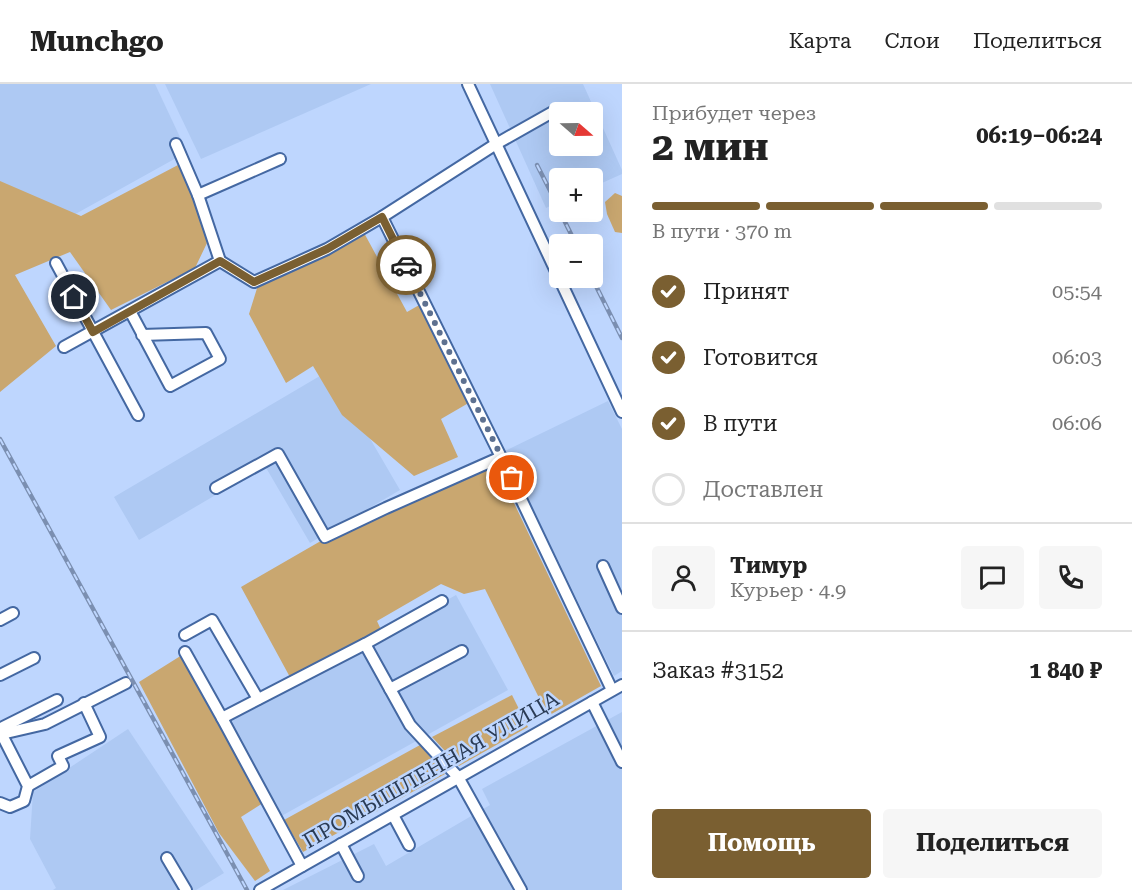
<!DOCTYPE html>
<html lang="ru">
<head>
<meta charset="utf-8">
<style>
  body { margin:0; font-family:"Roboto Serif",serif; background:#f6f6f6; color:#222; height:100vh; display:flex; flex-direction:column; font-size:22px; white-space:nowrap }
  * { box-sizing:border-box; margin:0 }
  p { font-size:20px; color:#767676 }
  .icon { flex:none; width:33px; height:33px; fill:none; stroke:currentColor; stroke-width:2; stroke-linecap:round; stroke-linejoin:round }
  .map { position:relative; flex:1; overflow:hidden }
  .side { display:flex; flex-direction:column; background:#fff; width:510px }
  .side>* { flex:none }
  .needle { width:39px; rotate:110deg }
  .fabs { position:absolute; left:549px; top:18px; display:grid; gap:12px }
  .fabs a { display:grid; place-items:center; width:54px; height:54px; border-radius:6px; background:#fff; box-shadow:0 6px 24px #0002; font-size:30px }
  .pin { position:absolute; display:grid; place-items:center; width:51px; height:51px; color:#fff; margin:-26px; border:3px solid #fff; border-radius:50%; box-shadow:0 2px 6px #0007 }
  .courier { position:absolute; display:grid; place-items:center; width:60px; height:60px; margin:-30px; border:4px solid #7a5f31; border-radius:50%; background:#fff; color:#222; box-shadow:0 2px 8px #0007 }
  .overview em { font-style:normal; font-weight:700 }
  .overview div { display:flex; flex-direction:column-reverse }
  .overview { display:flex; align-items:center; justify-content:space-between; height:102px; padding:0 30px }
  h1 { font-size:39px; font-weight:700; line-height:45px }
  .bar { display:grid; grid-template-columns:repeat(4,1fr); gap:9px 6px; align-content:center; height:72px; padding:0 30px }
  .bar i { height:8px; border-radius:4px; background:#e0e0e0 }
  .bar .active { background:#7a5f31 }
  .bar p { grid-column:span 4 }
  .line { display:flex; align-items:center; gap:15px; padding:0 30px; border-top:2px solid #e0e0e0 }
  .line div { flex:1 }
  .round { display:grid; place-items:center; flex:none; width:63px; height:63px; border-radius:6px; background:#f6f6f6 }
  ol { padding:0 30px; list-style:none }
  li { display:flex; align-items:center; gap:18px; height:66px }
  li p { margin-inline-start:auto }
  li .icon { padding:6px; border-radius:50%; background:#7a5f31; color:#fff; stroke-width:4 }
  li:last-child { color:#767676 }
  li i { width:33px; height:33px; border:3px solid #e0e0e0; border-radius:50% }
  .primary-button { display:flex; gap:12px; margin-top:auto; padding:12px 30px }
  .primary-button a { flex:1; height:69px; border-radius:6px; background:#7a5f31; color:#fff; font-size:24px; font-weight:700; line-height:69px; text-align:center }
  .primary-button a+a { background:#f6f6f6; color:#222 }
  header { display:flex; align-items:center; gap:36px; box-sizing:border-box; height:84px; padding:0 30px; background:#fff; border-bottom:2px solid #e0e0e0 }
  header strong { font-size:28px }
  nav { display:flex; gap:33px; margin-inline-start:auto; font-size:21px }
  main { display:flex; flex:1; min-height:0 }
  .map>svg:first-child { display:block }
  .built { fill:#aec9f3; fill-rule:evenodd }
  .green { fill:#c9a770 }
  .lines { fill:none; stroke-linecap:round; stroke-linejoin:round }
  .minor-casing { stroke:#4468a2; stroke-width:14 }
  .minor { stroke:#fff; stroke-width:10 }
  .rail-casing { stroke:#7b8fb1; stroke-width:4.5 }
  .rail { stroke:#bed6fe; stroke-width:2; stroke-dasharray:7; stroke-linecap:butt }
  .done { stroke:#5e7190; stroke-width:6; stroke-dasharray:0 10.8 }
  .route { stroke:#7a5f31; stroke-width:8 }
  .labels { text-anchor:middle; stroke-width:5; stroke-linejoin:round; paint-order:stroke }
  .street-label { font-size:21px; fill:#2a3b55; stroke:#bed6fe }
</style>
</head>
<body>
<header>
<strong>Munchgo</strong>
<nav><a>Карта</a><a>Слои</a><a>Поделиться</a></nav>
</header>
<main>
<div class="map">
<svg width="622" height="806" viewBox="0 0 622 806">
  <rect width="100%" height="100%" fill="#bed6fe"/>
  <g class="built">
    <path d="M0 0H155L187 68 25 158 0 108Z"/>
    <path d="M165 0H371L201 75Z"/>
    <path d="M490 0H583L622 86V90L593 103 592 94H560L559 118 546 124ZM560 28H592V62H560Z"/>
    <path d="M330 286 400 406 310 459 265 382 139 456 114 413Z"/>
    <path d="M608 317 622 345V587L614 592 505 367Z"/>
    <path d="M456 511 508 606 276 735 225 638Z"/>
    <path d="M622 628V806H283L374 760 386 782 490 721 482 705Z"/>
    <path d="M128 645 224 789 196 806H53L56 804 30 755 33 708Z"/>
  </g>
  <g class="green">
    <path d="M178 81 194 116 207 159 195 184 111 226 70 168 15 191 56 262 0 308V97L81 132Z"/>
    <path d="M615 109 622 112V149L615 148 607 130 605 118Z"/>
    <path d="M363 147 407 228 421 220 472 317 441 335 458 373 414 392 342 331 313 282 286 299 249 230 258 201Z"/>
    <path d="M495 379 601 602 548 632 485 505 464 510 441 500 377 537 382 548 291 595 241 503 319 458Z"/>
    <path d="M182 571 263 719 241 733 270 787 255 797 219 749 139 598Z"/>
    <path d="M512 611 528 643 459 682 432 653Z"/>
    <path d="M420 661 445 690 303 768 284 736Z"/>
  </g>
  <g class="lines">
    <defs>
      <g id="minor">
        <path d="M468 0 622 328"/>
        <path d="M176 60 198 111 220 177"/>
        <path d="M198 111 280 75"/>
        <path d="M382 133 501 373 612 606"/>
        <path d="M56 179 138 331"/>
        <path d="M130 227 170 302 220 275 206 249 142 251"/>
        <path d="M64 263 220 177 254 198 327 165 382 133 496 60 558 25"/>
        <path d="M216 404 278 370 325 453 386 424 501 373"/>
        <path d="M603 482 622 524"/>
        <path d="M0 536 13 529"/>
        <path d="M185 551 212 536 258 615"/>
        <path d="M365 560 390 605"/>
        <path d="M462 567 390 605 410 641 458 693 521 806"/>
        <path d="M185 568 222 634 302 782"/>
        <path d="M0 591 34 574"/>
        <path d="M592 618 622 678"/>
        <path d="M222 634 365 560 442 517"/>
        <path d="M3 643 57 616"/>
        <path d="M0 652 6 649 45 640 126 599"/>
        <path d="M28 702 63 682 58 672 100 653 84 619"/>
        <path d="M0 719 10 723 24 717 28 702 2 651"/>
        <path d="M393 731 409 761"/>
        <path d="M341 760 358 792"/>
        <path d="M167 774 186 806"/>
        <path d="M260 806 622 601"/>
      </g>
    </defs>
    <use href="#minor" class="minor-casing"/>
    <use href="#minor" class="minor"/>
    <defs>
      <g id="rail">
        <path d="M537 81 560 126"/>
        <path d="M560 128 576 160"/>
        <path d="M592 194 622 254"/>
        <path d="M0 355 247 806"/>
      </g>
    </defs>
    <use href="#rail" class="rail-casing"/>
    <use href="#rail" class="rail"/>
  </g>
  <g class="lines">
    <path class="done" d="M406 181 512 394"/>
    <path class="route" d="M74 213 93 248 220 177 254 198 327 165 382 133 406 181"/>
  </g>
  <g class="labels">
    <g class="street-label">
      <text transform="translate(431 686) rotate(-30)" y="7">ПРОМЫШЛЕННАЯ УЛИЦА</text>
    </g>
  </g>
</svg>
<div class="fabs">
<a><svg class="needle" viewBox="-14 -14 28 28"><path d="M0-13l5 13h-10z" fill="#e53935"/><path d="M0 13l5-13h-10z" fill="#767676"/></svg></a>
<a>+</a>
<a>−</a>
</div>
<div class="pin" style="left:512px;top:394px;background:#ea580c"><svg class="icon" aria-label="bag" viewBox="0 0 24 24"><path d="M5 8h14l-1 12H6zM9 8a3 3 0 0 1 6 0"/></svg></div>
<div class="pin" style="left:74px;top:213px;background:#1f2937"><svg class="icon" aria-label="home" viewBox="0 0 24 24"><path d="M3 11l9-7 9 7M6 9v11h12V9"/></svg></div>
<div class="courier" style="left:406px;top:181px"><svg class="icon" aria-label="car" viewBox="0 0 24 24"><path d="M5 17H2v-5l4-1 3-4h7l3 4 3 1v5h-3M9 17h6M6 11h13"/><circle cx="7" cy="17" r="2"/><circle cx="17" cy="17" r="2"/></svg></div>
</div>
<section class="side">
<div class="overview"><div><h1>2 мин</h1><p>Прибудет через</p></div><em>06:19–06:24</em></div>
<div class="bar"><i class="active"></i><i class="active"></i><i class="active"></i><i></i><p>В пути · 370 m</p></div>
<ol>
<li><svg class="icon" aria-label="check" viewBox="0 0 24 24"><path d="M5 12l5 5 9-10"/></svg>Принят<p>05:54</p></li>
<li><svg class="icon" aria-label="check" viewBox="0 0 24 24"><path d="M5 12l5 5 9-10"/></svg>Готовится<p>06:03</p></li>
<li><svg class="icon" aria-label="check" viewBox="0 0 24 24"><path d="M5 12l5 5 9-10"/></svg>В пути<p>06:06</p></li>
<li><i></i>Доставлен</li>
</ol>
<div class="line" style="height:108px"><a class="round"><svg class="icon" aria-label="person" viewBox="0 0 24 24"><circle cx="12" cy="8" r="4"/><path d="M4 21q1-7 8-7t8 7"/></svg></a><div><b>Тимур</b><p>Курьер · 4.9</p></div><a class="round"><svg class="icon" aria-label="chat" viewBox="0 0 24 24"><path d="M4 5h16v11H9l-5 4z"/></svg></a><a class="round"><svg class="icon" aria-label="phone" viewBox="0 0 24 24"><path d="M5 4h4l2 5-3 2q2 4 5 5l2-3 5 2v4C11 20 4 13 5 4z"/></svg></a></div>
<div class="line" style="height:78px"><div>Заказ #3152</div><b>1 840 ₽</b></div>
<div class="primary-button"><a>Помощь</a><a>Поделиться</a></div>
</section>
</main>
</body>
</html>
